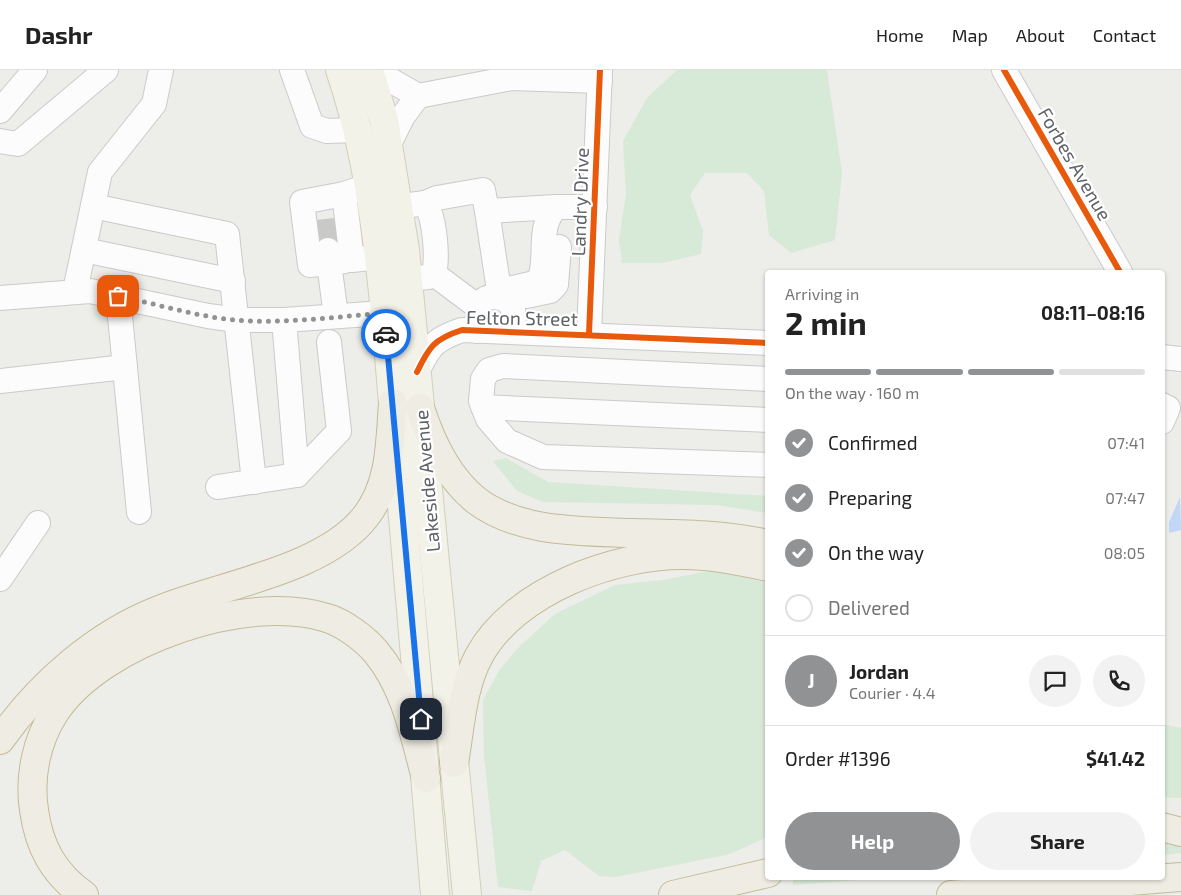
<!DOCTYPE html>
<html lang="en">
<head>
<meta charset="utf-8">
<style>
  body { margin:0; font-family:"Exo 2",sans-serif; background:#f2f2f2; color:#222; height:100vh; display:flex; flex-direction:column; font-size:19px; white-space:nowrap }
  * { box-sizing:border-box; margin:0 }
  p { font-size:16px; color:#767676 }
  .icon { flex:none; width:28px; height:28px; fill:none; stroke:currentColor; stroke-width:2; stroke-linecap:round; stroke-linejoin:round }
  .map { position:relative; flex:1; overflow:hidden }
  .details { position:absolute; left:765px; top:200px; width:400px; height:610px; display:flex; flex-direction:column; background:#fff; border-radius:5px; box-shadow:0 1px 4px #0004 }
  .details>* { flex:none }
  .pin { position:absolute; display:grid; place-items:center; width:42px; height:42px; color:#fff; margin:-21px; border-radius:10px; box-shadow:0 2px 8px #0006 }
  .courier { position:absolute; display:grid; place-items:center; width:50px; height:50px; margin:-25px; border:4px solid #1a73e8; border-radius:50%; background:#fff; color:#222; box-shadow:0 1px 6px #0007 }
  .head em { font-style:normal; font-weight:700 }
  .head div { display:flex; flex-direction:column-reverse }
  .head { display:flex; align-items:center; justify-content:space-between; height:85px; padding:0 20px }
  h1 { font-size:32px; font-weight:700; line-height:38px }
  .bar { display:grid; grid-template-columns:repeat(4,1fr); gap:8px 5px; align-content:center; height:60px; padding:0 20px }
  .bar i { height:6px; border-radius:4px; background:#e0e0e0 }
  .bar .on { background:#909294 }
  .bar p { grid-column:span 4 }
  .line { display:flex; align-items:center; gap:12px; padding:0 20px; border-top:1px solid #e0e0e0 }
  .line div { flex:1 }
  .round { display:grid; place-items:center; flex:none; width:52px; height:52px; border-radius:26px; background:#f2f2f2 }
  ol { padding:0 20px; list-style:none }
  li { display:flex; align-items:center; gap:15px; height:55px }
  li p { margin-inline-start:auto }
  li .icon { padding:5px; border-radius:50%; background:#909294; color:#fff; stroke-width:4 }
  li:last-child { color:#767676 }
  li i { width:28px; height:28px; border:2px solid #e0e0e0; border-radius:50% }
  .cta { display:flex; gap:10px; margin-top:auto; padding:10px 20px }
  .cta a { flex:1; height:58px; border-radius:30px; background:#909294; color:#fff; font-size:20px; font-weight:700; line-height:58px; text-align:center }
  .cta a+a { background:#f2f2f2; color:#222 }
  header { display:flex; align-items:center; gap:30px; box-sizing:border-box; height:70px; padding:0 25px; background:#fff; border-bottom:1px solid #e0e0e0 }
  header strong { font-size:24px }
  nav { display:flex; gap:28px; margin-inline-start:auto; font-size:18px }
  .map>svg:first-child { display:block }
  .green { fill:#d7e9d7 }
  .water { fill:#c0d8f5 }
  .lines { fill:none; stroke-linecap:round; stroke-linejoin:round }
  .minor-tunnel { stroke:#c9cac8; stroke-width:24; stroke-dasharray:24 12; stroke-linecap:butt }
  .minor-casing { stroke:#cacbca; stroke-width:26 }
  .major-casing { stroke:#d3cfb9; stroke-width:30 }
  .highway-casing { stroke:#c3bb98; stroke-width:30 }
  .minor { stroke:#fcfcfc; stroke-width:24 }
  .major { stroke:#f3f2e9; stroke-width:28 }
  .highway { stroke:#efede3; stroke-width:28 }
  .cycleway-casing { stroke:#fff; stroke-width:9 }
  .cycleway { stroke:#e8590c; stroke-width:6 }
  .done { stroke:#909294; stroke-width:5; stroke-dasharray:0 9 }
  .route { stroke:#1a73e8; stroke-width:6 }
  .labels { text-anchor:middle; stroke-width:4.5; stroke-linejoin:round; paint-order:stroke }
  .street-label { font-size:19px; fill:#5e6166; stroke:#fff }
</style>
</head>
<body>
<header>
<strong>Dashr</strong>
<nav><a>Home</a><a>Map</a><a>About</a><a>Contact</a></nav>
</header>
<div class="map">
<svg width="1181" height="825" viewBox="0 0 1181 825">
  <rect width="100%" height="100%" fill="#edede9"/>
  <g class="green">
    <path d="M677 0H827L842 103 835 170 791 183 769 165 764 121 747 103H705L690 125 703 161 701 184 662 193H622L619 170 626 124 623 71 647 28Z"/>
    <path d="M506 388 548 412 767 426V443L717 435 543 432 517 421 493 391Z"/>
    <path d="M714 500 767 513V767L730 784 615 807 599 806 565 780 541 791 532 821 498 817 484 686 483 630 500 599 520 576 555 544 615 515 663 510Z"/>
    <path d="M1162 654 1181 658V728L1163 727Z"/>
    <path d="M1162 767 1181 770V783L1163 785Z"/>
    <path d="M797 808H881L793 815V809Z"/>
  </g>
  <path class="water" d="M1180 427 1181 460 1169 463V452Z"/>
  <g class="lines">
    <path class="minor-tunnel" d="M325 149 328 180"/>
    <defs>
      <g id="minor">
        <path d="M292 0 312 56 327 61 356 60"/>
        <path d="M373 0 418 26 512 8 600 11"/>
        <path d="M1004 0 1120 202"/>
        <path d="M0 41 35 0"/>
        <path d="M0 71 18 74 106 0"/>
        <path d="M389 74 403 46 418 26"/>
        <path d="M359 119 344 124 352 190 378 187"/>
        <path d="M425 133 437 128 483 120 487 141 556 137"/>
        <path d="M93 136 227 164 254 412"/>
        <path d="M487 141 500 227 513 218 539 212C549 186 536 158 556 137H595"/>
        <path d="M84 180 233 211"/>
        <path d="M328 180 329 193 310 195 302 132 344 124"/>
        <path d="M434 204 478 237"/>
        <path d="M407 209 429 207 434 204C438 187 435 147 425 133L410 135"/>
        <path d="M75 221 100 102 154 34 161 0"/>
        <path d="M118 226 139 442"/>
        <path d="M526 226 550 221 556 215 559 177"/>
        <path d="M0 228 90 221 208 246 237 250H284L383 243"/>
        <path d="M336 246 329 193 345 191"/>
        <path d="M284 250 297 405"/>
        <path d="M477 261C478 239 477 219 507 230L513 238 514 262"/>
        <path d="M589 264 600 0"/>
        <path d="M1162 287 1181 289"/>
        <path d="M417 302C429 277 434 269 462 260L768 273"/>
        <path d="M768 309 503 296 489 300 483 309 481 331 488 349 507 371 543 387 768 395"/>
        <path d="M0 311 125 297"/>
        <path d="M1162 335 1168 338 1162 352"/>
        <path d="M483 337 768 350"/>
        <path d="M218 417 297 405 339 361 329 272"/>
        <path d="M0 509 38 453"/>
      </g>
      <g id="major">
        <path d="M340 0C379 113 385 248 396 367 409 520 423 672 435 825"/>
        <path d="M369 0 384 50 405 180 467 825"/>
      </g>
      <g id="highway">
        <path d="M420 338C431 372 449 409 477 431 520 463 581 461 631 463 677 464 723 464 768 474"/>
        <path d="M0 670C39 615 95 565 159 540 220 515 325 500 366 446 391 414 390 372 393 333"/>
        <path d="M454 693C460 659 462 617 479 586 514 521 615 484 685 485 712 485 741 491 768 497"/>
        <path d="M1162 757 1181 762"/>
        <path d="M84 825C54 804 39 777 34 740 29 707 36 671 55 642 101 572 247 522 327 548 344 553 365 569 376 582 406 618 414 664 426 708"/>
        <path d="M673 825 768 803"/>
        <path d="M951 825 1181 807"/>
      </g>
    </defs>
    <use href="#minor" class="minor-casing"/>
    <use href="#major" class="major-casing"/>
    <use href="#highway" class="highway-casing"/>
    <use href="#minor" class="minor"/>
    <use href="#major" class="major"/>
    <use href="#highway" class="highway"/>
    <defs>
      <g id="cycleway">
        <path d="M1004 0 1120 202"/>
        <path d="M589 264 600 0"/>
        <path d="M417 302C429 277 434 269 462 260L768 273"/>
      </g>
    </defs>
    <use href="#cycleway" class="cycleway-casing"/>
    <use href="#cycleway" class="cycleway"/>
  </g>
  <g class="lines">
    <path class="done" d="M118 226C157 234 195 246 234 250 283 254 335 247 383 243L386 264"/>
    <path class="route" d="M386 264 421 649"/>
  </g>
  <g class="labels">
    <g class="street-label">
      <text transform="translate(1075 94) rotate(60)" y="7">Forbes Avenue</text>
      <text transform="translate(580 132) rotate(-88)" y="7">Landry Drive</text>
      <text transform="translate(522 248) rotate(1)" y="7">Felton Street</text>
      <text transform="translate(427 411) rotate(-95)" y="7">Lakeside Avenue</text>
    </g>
  </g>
</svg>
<div class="pin" style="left:118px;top:226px;background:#ea580c"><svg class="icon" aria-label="bag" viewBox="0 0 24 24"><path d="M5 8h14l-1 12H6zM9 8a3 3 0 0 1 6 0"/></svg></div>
<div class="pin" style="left:421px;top:649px;background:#1f2937"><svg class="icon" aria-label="home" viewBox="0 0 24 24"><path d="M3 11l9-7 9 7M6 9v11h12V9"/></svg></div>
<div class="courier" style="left:386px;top:264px"><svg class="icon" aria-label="car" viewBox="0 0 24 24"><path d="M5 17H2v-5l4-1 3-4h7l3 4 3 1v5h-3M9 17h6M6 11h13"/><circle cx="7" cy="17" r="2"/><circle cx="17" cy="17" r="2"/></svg></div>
<section class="details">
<div class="head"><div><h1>2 min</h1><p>Arriving in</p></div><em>08:11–08:16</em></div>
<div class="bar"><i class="on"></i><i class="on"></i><i class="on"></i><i></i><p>On the way · 160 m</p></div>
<ol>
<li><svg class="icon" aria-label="check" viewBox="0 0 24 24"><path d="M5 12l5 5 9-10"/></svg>Confirmed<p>07:41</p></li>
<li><svg class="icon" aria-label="check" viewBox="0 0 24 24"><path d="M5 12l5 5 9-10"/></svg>Preparing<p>07:47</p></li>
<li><svg class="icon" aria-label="check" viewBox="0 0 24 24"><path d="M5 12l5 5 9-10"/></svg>On the way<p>08:05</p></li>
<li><i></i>Delivered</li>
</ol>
<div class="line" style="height:90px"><b class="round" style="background:#909294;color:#fff">J</b><div><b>Jordan</b><p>Courier · 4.4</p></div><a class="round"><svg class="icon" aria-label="chat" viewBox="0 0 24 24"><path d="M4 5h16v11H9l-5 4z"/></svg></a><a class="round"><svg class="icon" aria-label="phone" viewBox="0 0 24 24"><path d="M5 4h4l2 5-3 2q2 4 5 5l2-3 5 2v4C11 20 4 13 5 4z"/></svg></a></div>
<div class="line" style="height:65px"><div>Order #1396</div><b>$41.42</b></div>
<div class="cta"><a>Help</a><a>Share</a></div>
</section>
</div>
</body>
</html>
